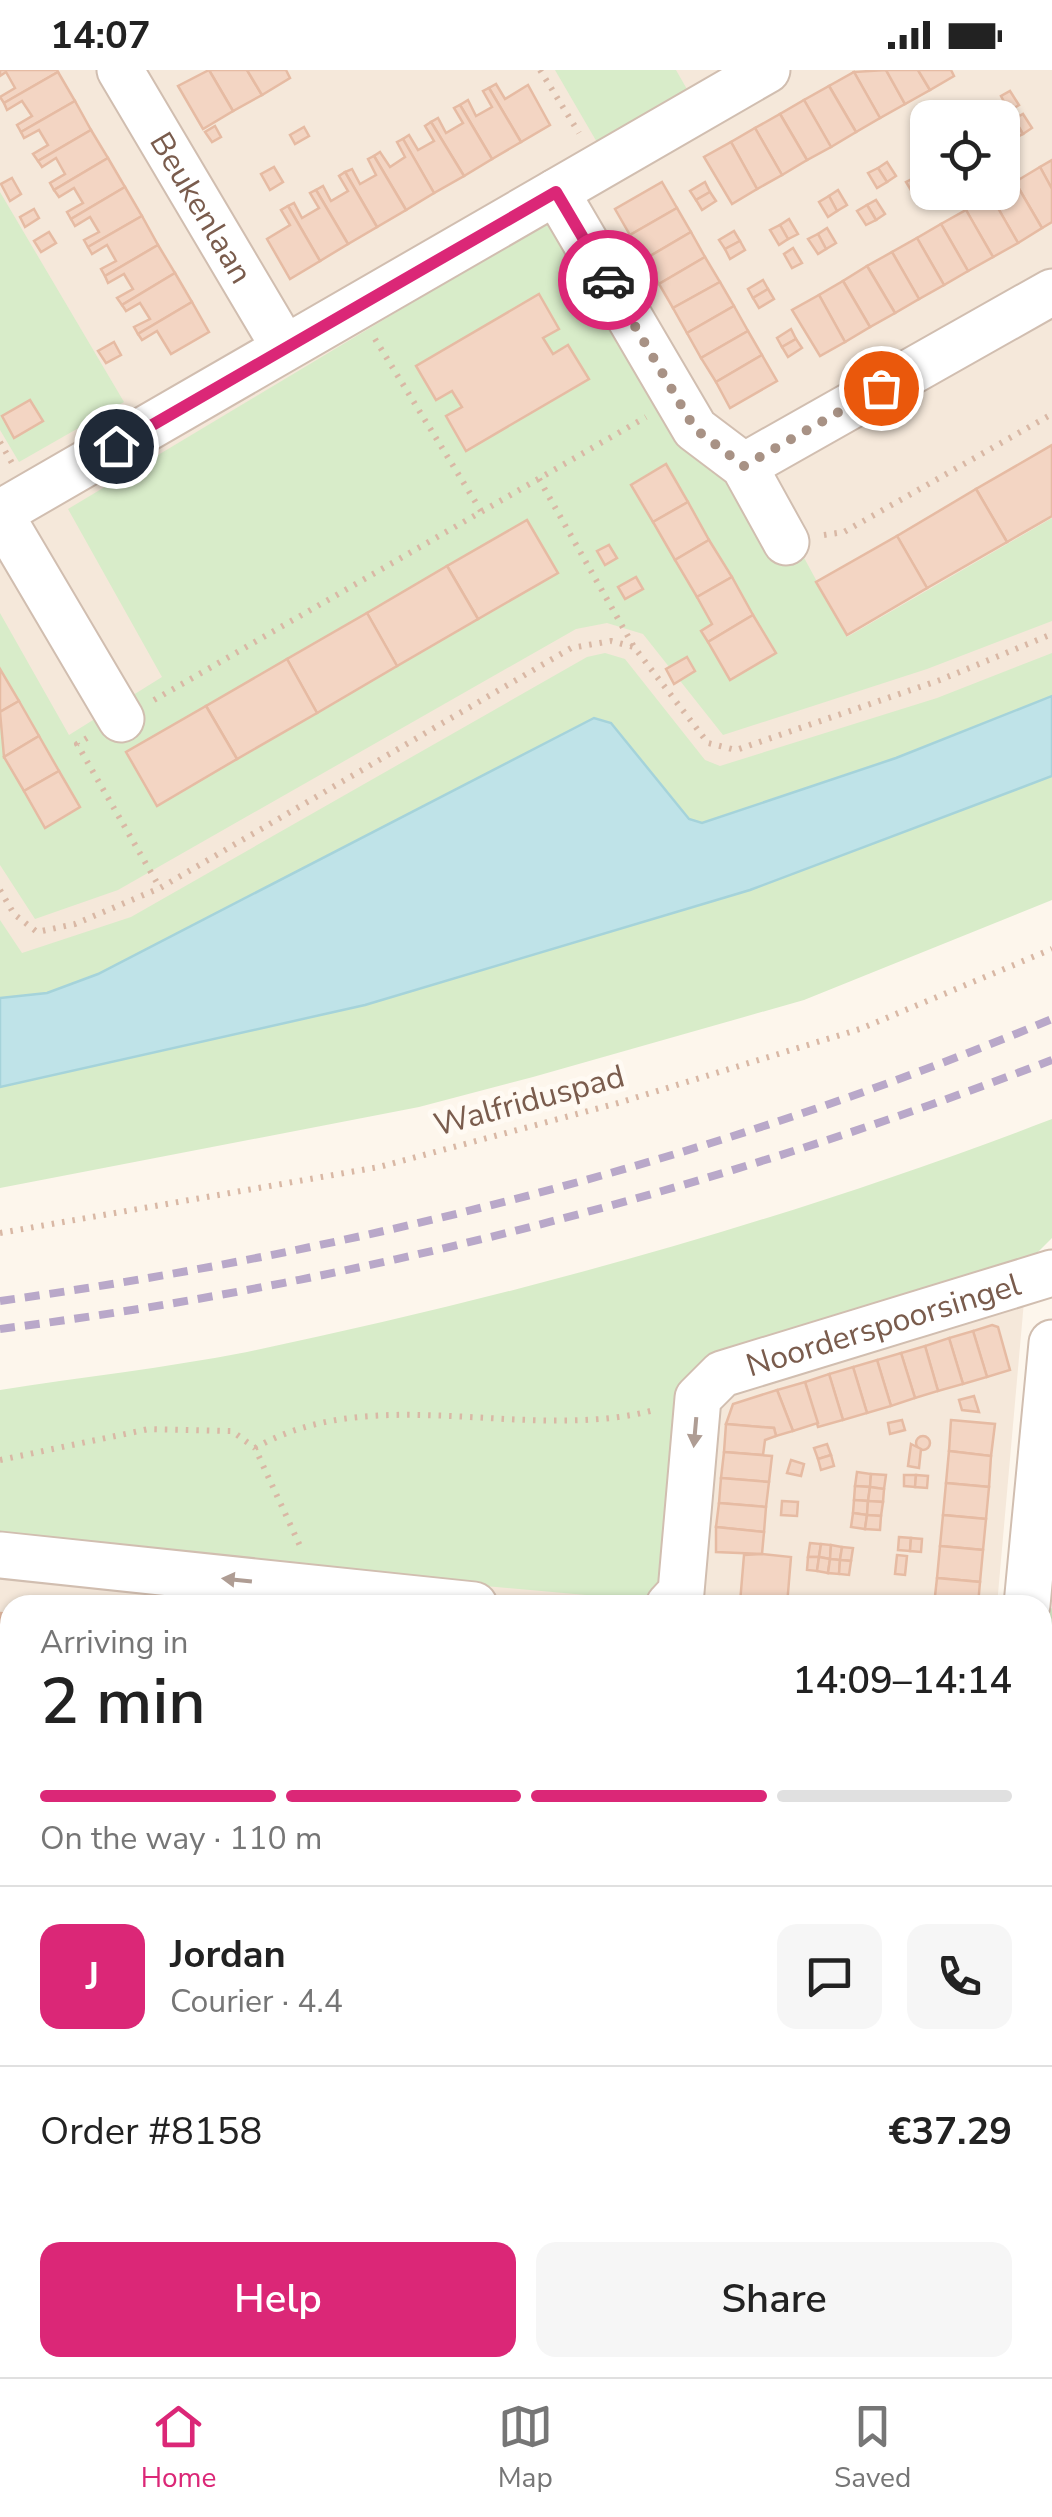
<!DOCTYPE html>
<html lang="en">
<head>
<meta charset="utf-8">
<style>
  body { margin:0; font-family:"Nunito Sans",sans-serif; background:#f6f6f6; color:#222; height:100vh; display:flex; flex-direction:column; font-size:38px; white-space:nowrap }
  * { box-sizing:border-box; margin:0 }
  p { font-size:32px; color:#767676 }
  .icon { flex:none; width:55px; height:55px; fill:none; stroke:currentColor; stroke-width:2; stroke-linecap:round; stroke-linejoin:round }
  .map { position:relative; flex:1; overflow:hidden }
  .sheet { position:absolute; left:0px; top:1525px; width:1052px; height:782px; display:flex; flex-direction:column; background:#fff; border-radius:30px 30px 0 0; box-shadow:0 2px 8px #0004 }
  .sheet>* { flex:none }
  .tools { position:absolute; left:910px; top:30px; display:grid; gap:20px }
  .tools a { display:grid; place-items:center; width:110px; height:110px; border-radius:20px; background:#fff; box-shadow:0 2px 8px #0004; font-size:50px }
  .pin { position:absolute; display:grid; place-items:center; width:85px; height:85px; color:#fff; margin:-42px; border:5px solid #fff; border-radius:50%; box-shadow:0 2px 10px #0007 }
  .courier { position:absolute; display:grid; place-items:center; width:100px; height:100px; margin:-50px; border:8px solid #db2777; border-radius:50%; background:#fff; color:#222; box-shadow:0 2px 12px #0007 }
  .overview em { font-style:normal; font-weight:600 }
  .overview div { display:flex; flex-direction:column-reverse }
  .overview { display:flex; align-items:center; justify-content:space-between; height:170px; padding:0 40px }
  h1 { font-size:65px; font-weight:600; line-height:75px }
  .bar { display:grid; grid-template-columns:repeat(4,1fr); gap:15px 10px; align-content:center; height:120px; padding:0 40px }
  .bar i { height:12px; border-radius:8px; background:#e0e0e0 }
  .bar .on { background:#db2777 }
  .bar p { grid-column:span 4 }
  .line { display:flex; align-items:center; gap:25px; padding:0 40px; border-top:2px solid #e0e0e0 }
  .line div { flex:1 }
  .round { display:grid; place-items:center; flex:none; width:105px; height:105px; border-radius:20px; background:#f6f6f6 }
  .button { display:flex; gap:20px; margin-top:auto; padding:20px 40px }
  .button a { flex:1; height:115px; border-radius:20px; background:#db2777; color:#fff; font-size:40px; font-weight:600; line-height:115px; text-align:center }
  .button a+a { background:#f6f6f6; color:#222 }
  .status { display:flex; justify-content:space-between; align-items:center; height:70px; padding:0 50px; background:#fff; direction:ltr }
  .status svg { height:28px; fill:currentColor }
  .menu { display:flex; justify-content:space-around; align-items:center; height:140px; border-top:2px solid #e0e0e0; background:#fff; font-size:28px; color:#767676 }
  .menu a { display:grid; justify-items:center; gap:5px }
  .menu .on { color:#db2777 }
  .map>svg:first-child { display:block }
  .residential { fill:#f5e8da; fill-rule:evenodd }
  .green { fill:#d8ecc9 }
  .water { fill:#bfe3e8; stroke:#a5d3da; stroke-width:2.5 }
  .building { fill:#f3d5c3; stroke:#e6bba3; stroke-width:2.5 }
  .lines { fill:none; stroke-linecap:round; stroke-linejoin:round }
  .street-casing { stroke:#d1beb0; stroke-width:49 }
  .path { stroke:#d9b8a5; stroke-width:6; stroke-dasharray:2.5 8; stroke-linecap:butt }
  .street { stroke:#fff; stroke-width:45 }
  .rail { stroke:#b9a8c9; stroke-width:8; stroke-dasharray:15 10; stroke-linecap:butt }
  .oneway { fill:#af9d94 }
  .done { stroke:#a89285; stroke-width:10; stroke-dasharray:0 18 }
  .route { stroke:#db2777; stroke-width:12 }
  .labels { text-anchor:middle; stroke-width:10; stroke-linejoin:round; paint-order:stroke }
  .street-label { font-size:32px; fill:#7a5c4d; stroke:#fffaf3 }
</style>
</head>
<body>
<div class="status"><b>14:07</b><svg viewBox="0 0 49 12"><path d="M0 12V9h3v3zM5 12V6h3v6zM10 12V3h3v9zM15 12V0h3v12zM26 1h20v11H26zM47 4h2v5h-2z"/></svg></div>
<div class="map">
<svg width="1052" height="2307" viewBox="0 0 1052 2307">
  <rect width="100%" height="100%" fill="#fdf6ec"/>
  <g class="residential">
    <path d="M0 0H1052V775L0 1094ZM928 48H1002V122H928Z"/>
    <path d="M1025 1220 997 1535H10V2298H930L929 2307H0V1369Z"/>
  </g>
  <g class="green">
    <path d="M555 0H676L688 21 598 74Z"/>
    <path d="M0 122 124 332 19 392 0 360Z"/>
    <path d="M555 147 802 484 847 567 1052 448V551L927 599 723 665 643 564 607 553 576 559 118 820 35 849 0 795V543L69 665 162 607 68 439Z"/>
    <path d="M605 583 625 589 705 690 720 696 937 628 1052 583V626L896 688 702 753 690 749 611 653 98 904 47 923 0 928V850L22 883 131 847 587 587Z"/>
    <path d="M1052 706V830L804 930 533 1007 419 1037 0 1118V1017L365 935 750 820Z"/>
    <path d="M1052 1049V1168L1025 1195 788 1259 704 1292 667 1505 653 1531 0 1473V1320C82 1307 165 1298 247 1282 520 1225 792 1149 1052 1049Z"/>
    <path d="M1052 1538V1937L1042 1936V1544Z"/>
    <path d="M1042 1964 1052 1965V2173L1045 2243Z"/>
    <path d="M970 2298H1040L1039 2307H969Z"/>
  </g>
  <path class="water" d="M1052 626V706L750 820 365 935 0 1017V928L47 923 98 904 594 648 611 653 689 749 702 753 896 688Z"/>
  <g class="building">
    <path d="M0 0H57L58 2 4 33 0 27 15 18 6 2 0 6Z"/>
    <path d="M209 0H247L262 25 233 41Z"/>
    <path d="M209 0 233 41 203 59 178 16Z"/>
    <path d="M247 0H286L290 8 262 25Z"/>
    <path d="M886 0 905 34 880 48 854 2Z"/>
    <path d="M886 0H918L930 20 905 34Z"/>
    <path d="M918 0H951L954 6 930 20Z"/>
    <path d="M58 2 75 31 21 62 17 55 32 46 22 31 7 40 4 33Z"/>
    <path d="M854 2 880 48 856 62 829 16Z"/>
    <path d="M496 14 505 29 528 15 550 55 521 72 489 18Z"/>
    <path d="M829 16 856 62 831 77 804 30Z"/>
    <path d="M489 18 521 72 492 89 460 35 468 30 476 46 492 37 483 21Z"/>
    <path d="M1010 21 1019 35 1009 41 1001 26Z"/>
    <path d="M804 30 831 77 807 90 780 44Z"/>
    <path d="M75 31 91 60 38 91 33 84 48 75 39 60 24 68 21 62Z"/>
    <path d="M460 35 492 89 464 106 431 52 438 48 446 63 463 53 454 38Z"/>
    <path d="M985 35 993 48H980L976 40Z"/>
    <path d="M780 44 807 90 782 105 755 58Z"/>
    <path d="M1023 44 1032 58 1023 64 1014 49Z"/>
    <path d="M1014 49 1023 64 1013 69 1004 55Z"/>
    <path d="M431 52 464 106 434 123 403 69 409 65 418 80 434 71 425 56Z"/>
    <path d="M215 56 221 67 212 72 205 62Z"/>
    <path d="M304 57 309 66 295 74 290 65Z"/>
    <path d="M755 58 782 105 757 119 731 72Z"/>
    <path d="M91 60 108 88 54 120 50 113 65 104 56 88 42 97 38 91Z"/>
    <path d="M403 69 434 123 406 140 374 86 380 82 390 97 405 87 397 72Z"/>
    <path d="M927 69 928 88 926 89 917 74Z"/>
    <path d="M731 72 757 119 732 134 704 87Z"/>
    <path d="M374 86 406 140 377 157 345 102 352 99 360 114 376 105 368 89Z"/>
    <path d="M108 88 125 117 71 149 67 142 83 133 74 118 59 127 54 120Z"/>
    <path d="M1052 90V119L1040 97Z"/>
    <path d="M887 92 896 106 887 112 878 98Z"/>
    <path d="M274 97 283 112 270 120 261 104Z"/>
    <path d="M1040 97 1052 119V152L1042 158 1015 112Z"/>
    <path d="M878 98 887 112 877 118 868 103Z"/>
    <path d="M925 101 928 119 924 121 916 107Z"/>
    <path d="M345 102 377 157 348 174 316 120 323 116 331 131 348 121 339 106Z"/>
    <path d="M916 107 924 121 915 127 906 112Z"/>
    <path d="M12 108 21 124 10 131 1 114Z"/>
    <path d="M662 112 677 138 630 165 615 139Z"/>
    <path d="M705 112 710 122 696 130 690 121Z"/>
    <path d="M1015 112 1042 158 1018 173 991 126Z"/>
    <path d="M125 117 142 146 88 177 84 170 99 162 90 147 75 156 71 149Z"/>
    <path d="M316 120 348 174 320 191 288 136 294 133 302 148 319 138 310 123Z"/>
    <path d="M838 120 847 135 837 141 829 126Z"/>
    <path d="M710 122 716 131 702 140 696 130Z"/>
    <path d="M829 126 837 141 828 147 819 132Z"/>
    <path d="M991 126 1018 173 993 187 966 140Z"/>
    <path d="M876 130 885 144 876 150 867 135Z"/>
    <path d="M867 135 876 150 866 155 857 141Z"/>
    <path d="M288 136 320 191 290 209 267 169 290 155 281 140Z"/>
    <path d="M677 138 691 162 645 189 630 165Z"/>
    <path d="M34 139 39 148 25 157 20 147Z"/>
    <path d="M966 140 993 187 968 201 941 154Z"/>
    <path d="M142 146 158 175 105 206 101 199 116 191 107 175 92 184 88 177Z"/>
    <path d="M789 149 798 164 788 169 780 155Z"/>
    <path d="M941 154 968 201 944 215 917 168Z"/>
    <path d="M780 155 788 169 779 175 770 160Z"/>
    <path d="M827 158 836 173 826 179 818 164Z"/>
    <path d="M734 161 740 171 725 179 719 170Z"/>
    <path d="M49 162 56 173 41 182 34 171Z"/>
    <path d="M691 162 705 187 659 214 645 189Z"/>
    <path d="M818 164 826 179 818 184 808 169Z"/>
    <path d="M917 168 944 215 919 229 892 182Z"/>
    <path d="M740 171 745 180 730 189 725 179Z"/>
    <path d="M158 175 175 203 122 235 117 228 133 219 124 204 108 213 105 206Z"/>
    <path d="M793 178 802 193 792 198 784 184Z"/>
    <path d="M892 182 919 229 895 243 867 196Z"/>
    <path d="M705 187 720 212 673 238 659 214Z"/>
    <path d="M867 196 895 243 870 257 843 211Z"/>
    <path d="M175 203 192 232 138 264 134 257 150 249 140 233 126 241 122 235Z"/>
    <path d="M763 210 768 219 753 228 748 219Z"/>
    <path d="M843 211 870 257 845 272 819 225Z"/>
    <path d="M720 212 734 236 687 263 673 238Z"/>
    <path d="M768 219 774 229 759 238 753 228Z"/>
    <path d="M539 224 559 259 543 268 553 284 568 275 589 309 466 381 446 346 462 337 452 321 436 330 416 296Z"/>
    <path d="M819 225 845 272 820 286 792 240Z"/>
    <path d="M192 232 209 262 171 284 157 261 142 270 138 264Z"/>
    <path d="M734 236 748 261 701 288 687 263Z"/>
    <path d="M791 259 796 269 782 277 777 268Z"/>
    <path d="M748 261 762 285 716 312 701 288Z"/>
    <path d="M796 269 802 278 788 287 782 277Z"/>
    <path d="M114 272 121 285 106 293 98 281Z"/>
    <path d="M762 285 777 311 730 338 716 312Z"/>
    <path d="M30 330 43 351 14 368 2 346Z"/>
    <path d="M1052 375V446L1007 472 976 419Z"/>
    <path d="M666 394 688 432 653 452 631 415Z"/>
    <path d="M976 419 1007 472 927 518 897 466Z"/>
    <path d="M688 432 709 470 675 490 653 452Z"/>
    <path d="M527 450 558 503 478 549 447 496Z"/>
    <path d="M897 466 927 518 847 565 816 512Z"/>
    <path d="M709 470 732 507 697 527 675 490Z"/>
    <path d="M609 475 617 488 605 495 597 481Z"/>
    <path d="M447 496 478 549 397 596 367 543Z"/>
    <path d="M636 507 643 519 625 529 618 517Z"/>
    <path d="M732 507 753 545 708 572 701 561 712 554 697 527Z"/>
    <path d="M367 543 397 596 317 643 287 589Z"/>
    <path d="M753 545 776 583 730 610 708 572Z"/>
    <path d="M687 587 695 601 674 614 666 599Z"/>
    <path d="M287 589 317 643 237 689 206 636Z"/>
    <path d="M0 599 19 631 0 642Z"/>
    <path d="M19 631 39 666 4 687 0 642Z"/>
    <path d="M206 636 237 689 157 736 126 682Z"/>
    <path d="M39 666 59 701 24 721 4 687Z"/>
    <path d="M59 701 80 737 45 758 24 721Z"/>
    <path d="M992 1255 998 1257 1010 1300 987 1307 973 1261Z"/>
    <path d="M973 1261 987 1307 963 1314 949 1268Z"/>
    <path d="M949 1268 963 1314 938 1321 925 1276Z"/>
    <path d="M925 1276 938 1321 915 1328 901 1283Z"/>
    <path d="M901 1283 915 1328 891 1336 877 1290Z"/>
    <path d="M877 1290 891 1336 867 1343 853 1297Z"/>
    <path d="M853 1297 867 1343 843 1350 829 1304Z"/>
    <path d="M829 1304 843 1350 818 1357 805 1312Z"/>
    <path d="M805 1312 818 1353 793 1361 777 1320Z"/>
    <path d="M777 1320 793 1361 776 1366 774 1358 726 1354 733 1334Z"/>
    <path d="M974 1326 979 1342 962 1340 959 1330Z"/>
    <path d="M902 1350 905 1360 890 1364 888 1353Z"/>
    <path d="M951 1350 995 1354 991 1386 949 1381Z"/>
    <path d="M726 1354 774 1358 776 1366 765 1370 763 1385 724 1382Z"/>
    <circle cx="923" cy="1373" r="7"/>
    <path d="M827 1374 831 1385 818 1389 814 1378Z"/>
    <path d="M911 1374 921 1379 919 1398 908 1396Z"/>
    <path d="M949 1381 991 1386 989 1417 946 1413Z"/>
    <path d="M724 1382 772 1386 769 1412 721 1408Z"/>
    <path d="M831 1385 834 1396 821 1400 818 1389Z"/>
    <path d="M791 1390 804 1394 801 1406 787 1403Z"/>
    <path d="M857 1402 871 1404 870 1417 855 1416Z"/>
    <path d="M871 1404 886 1405 884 1419 870 1417Z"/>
    <path d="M904 1405H916L915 1417 904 1416Z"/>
    <path d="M916 1405 928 1406 927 1418 915 1417Z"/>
    <path d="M721 1408 769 1412 766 1437 719 1433Z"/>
    <path d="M946 1413 989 1417 986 1449 943 1445Z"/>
    <path d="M855 1416 870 1417 868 1431 854 1430Z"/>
    <path d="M870 1417 884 1419 883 1432 868 1431Z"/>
    <path d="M854 1430 868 1431 867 1445 853 1443Z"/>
    <path d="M782 1431 798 1432 797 1446 781 1445Z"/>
    <path d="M868 1431 883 1432 881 1446 867 1445Z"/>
    <path d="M719 1433 766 1437 764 1462 716 1457Z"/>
    <path d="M853 1443 867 1445 865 1459 851 1457Z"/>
    <path d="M867 1445 881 1446 880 1460 865 1459Z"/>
    <path d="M943 1445 986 1449 983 1480 940 1476Z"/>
    <path d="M716 1457 764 1462 762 1484 716 1482Z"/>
    <path d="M899 1467 911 1468 910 1481 898 1480Z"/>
    <path d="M911 1468 922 1469 921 1482 910 1481Z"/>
    <path d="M810 1473 821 1474 819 1487H808Z"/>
    <path d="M821 1474 831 1475 830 1489 819 1487Z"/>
    <path d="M831 1475 842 1477 840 1490 830 1489Z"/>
    <path d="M940 1476 983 1480 980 1512 937 1508Z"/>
    <path d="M842 1477 853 1478 851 1491 840 1490Z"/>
    <path d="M762 1484 791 1487 787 1535 740 1533 744 1485Z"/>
    <path d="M897 1485 907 1486 905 1505 895 1504Z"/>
    <path d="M808 1487H819L817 1501 807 1500Z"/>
    <path d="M819 1487 830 1489 828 1503 817 1501Z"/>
    <path d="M830 1489 840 1490 839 1504 828 1503Z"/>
    <path d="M840 1490 851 1491 849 1505 839 1504Z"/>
    <path d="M937 1508 980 1512 978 1535H934Z"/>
    <path d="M0 1543 10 1544V1600L0 1599Z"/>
    <path d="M2 1695 10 1696V1710L1 1709Z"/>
    <path d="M1 1709 10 1710V1724L0 1723Z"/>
    <path d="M0 1768 10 1769V1815L0 1814Z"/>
    <path d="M56 2298H106L128 2303 127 2307H55Z"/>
    <path d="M475 2298H487L486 2307H475Z"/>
    <path d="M487 2298H497L496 2307H486Z"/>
    <path d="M527 2298H538L537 2307H526Z"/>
    <path d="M538 2298H549L548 2307H537Z"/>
    <path d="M565 2298H589L588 2307H577V2300Z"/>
    <path d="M589 2298H615V2304L588 2307Z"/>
    <path d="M615 2298H641L640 2307 615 2304Z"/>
    <path d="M641 2298H666L665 2307H640Z"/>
    <path d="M666 2298H692L691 2307H665Z"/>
    <path d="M692 2298H717L716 2307H691Z"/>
    <path d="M717 2298H744L743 2307H716Z"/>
    <path d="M744 2298H770L769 2307H743Z"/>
    <path d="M787 2298H813L812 2307H786Z"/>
    <path d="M813 2298H839L838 2307H812Z"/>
    <path d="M839 2298H885L883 2307H838Z"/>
    <path d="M884 2301 916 2304 915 2307H883Z"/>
  </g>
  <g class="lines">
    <defs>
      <g id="street">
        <path id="s1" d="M120 0 284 277"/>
        <path d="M556 122 695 359 744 396 786 472"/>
        <path d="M744 396 1052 222"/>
        <path d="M0 443 767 0"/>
        <path d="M0 444 121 649"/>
        <path d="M0 1485 474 1535"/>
        <path id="s2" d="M669 1535 681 1522 698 1328 722 1304 1052 1203"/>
        <path d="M1027 1535 1052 1273"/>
        <path d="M0 1855 10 1856"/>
        <path d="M1042 1948 1052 1950"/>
        <path d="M1042 2267 1052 2270"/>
        <path d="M17 2307V2298"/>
        <path d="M955 2307 956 2298"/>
      </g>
    </defs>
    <use href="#street" class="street-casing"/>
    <g class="path">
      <path d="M540 0 579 63"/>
      <path d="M375 269 481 441"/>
      <path d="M0 372 12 393"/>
      <path d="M539 409 634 577"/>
      <path d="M824 465 844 462 1052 344"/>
      <path d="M154 630 646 347"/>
      <path d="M87 668 77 674 160 818"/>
      <path d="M0 820 14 844 37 862 75 854 160 818 571 578 611 571 634 577 708 673 736 680 940 610 1052 564"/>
      <path d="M0 1163 379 1097 618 1033 860 959 1052 879"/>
      <path d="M255 1378C376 1309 529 1375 658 1339"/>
      <path d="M0 1390 149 1359 232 1361 255 1378 301 1478"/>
      <path d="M145 2298 154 2307"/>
      <path d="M228 2298 338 2307"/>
      <path d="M209 2307 211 2298"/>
      <path d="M773 2307 774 2298"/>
    </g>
    <use href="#street" class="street"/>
    <g class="rail">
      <path d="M0 1231C359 1181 717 1089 1052 949"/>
      <path d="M0 1259C360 1213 713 1120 1052 990"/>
    </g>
  </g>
  <defs><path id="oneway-solid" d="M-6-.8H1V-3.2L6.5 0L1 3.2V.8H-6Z" transform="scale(2.5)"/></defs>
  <g class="oneway">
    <use href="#oneway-solid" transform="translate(695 1362) rotate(95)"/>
    <use href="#oneway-solid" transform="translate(237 1510) rotate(-174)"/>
  </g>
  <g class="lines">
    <path class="done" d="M608 210 695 359 744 396 881 318"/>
    <path class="route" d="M116 376 556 122 608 210"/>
  </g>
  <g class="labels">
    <g class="street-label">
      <text dy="11" stroke="none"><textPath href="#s1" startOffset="160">Beukenlaan</textPath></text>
      <text transform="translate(529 1030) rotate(-15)" y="11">Walfriduspad</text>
      <text dy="11" stroke="none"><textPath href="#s2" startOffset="415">Noorderspoorsingel</textPath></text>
    </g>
  </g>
</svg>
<div class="tools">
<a><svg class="icon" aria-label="locate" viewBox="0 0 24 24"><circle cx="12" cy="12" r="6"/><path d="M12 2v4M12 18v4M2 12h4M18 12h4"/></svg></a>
</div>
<div class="pin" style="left:881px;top:318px;background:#ea580c"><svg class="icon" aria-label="bag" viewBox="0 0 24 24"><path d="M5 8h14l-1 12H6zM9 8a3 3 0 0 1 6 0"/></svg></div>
<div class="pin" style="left:116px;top:376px;background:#1f2937"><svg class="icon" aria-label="home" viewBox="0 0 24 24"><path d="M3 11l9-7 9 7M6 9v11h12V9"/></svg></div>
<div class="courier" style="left:608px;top:210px"><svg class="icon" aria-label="car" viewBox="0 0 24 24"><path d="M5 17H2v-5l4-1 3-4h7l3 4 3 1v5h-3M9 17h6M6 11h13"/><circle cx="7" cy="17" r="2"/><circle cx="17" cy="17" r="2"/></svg></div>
<section class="sheet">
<div class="overview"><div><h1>2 min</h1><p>Arriving in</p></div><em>14:09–14:14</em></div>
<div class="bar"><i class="on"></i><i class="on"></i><i class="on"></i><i></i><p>On the way · 110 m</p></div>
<div class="line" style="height:180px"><b class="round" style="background:#db2777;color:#fff">J</b><div><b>Jordan</b><p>Courier · 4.4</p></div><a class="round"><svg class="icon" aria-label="chat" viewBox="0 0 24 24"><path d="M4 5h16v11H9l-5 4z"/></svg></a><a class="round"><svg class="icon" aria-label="phone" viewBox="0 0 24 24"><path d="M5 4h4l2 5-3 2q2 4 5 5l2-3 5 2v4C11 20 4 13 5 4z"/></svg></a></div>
<div class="line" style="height:130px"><div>Order #8158</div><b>€37.29</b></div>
<div class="button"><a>Help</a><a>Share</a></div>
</section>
</div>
<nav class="menu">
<a class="on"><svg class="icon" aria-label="home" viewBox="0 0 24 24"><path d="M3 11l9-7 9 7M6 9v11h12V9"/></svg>Home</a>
<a><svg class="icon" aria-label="map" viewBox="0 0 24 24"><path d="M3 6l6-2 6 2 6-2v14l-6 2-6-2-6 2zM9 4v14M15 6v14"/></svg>Map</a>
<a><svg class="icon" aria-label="saved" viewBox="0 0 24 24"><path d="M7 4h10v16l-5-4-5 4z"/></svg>Saved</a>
</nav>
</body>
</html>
